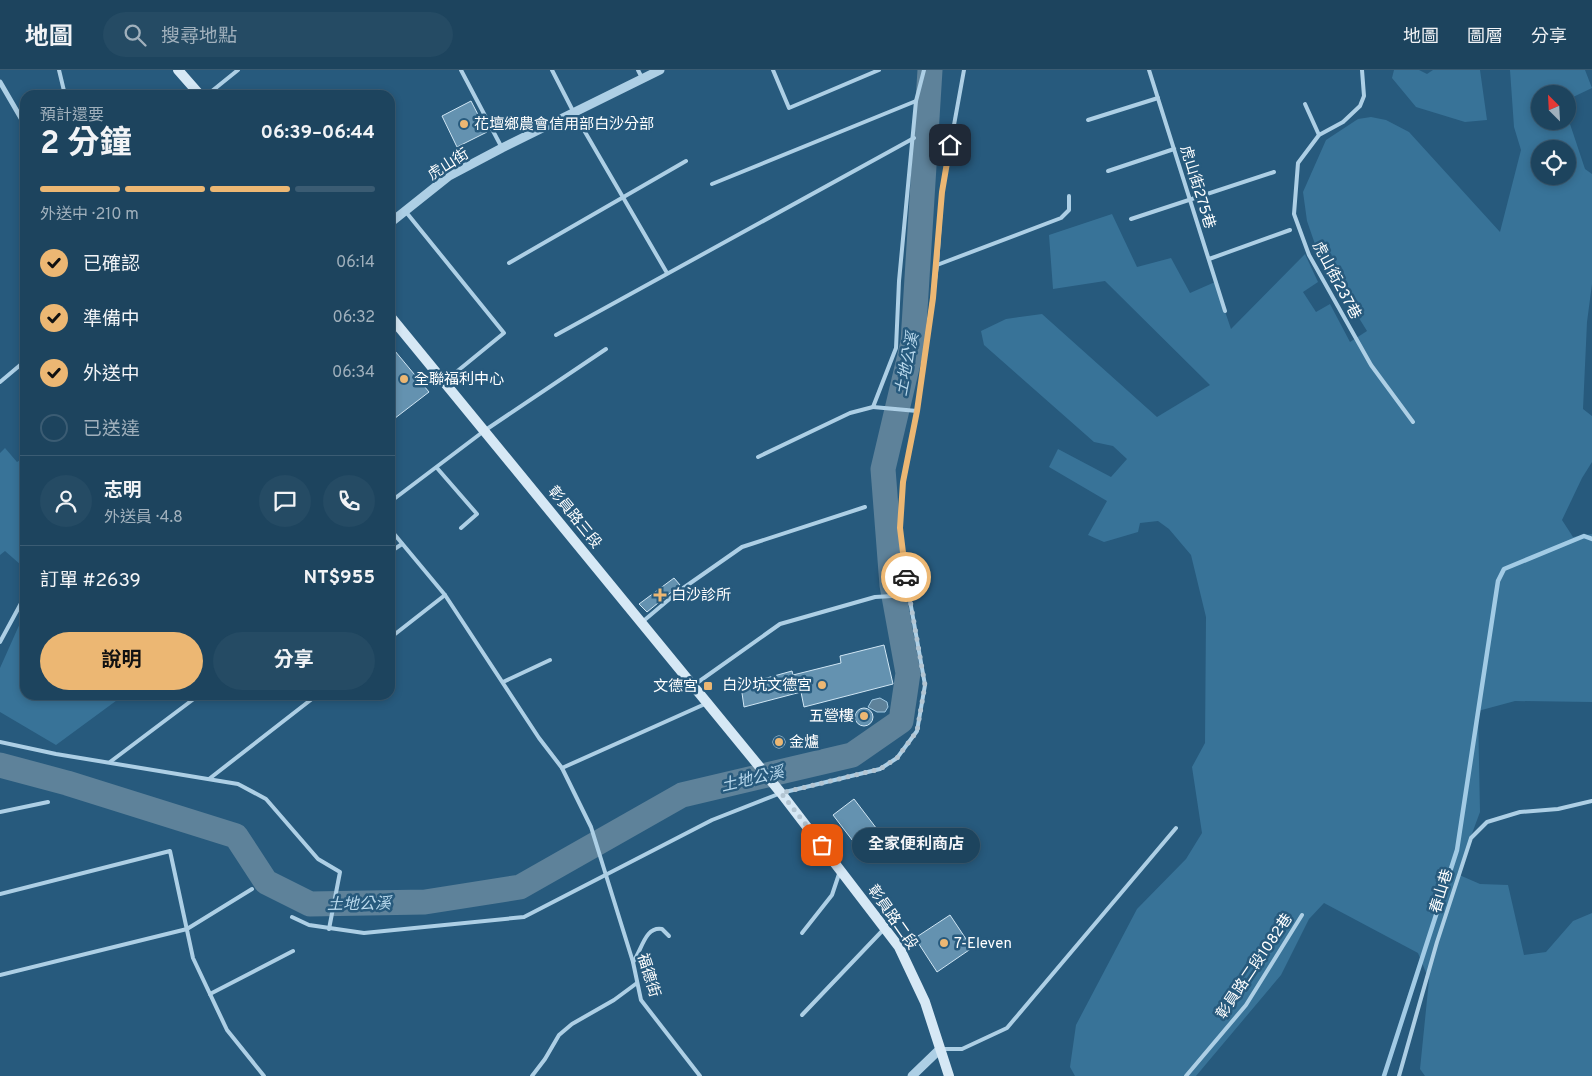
<!DOCTYPE html>
<html lang="zh-TW">
<head>
<meta charset="utf-8">
<style>
  body { margin:0; font-family:Overpass,"Noto Sans TC",sans-serif; background:#254b64; color:#f1f3f6; height:100vh; display:flex; flex-direction:column; font-size:19px; white-space:nowrap }
  * { box-sizing:border-box; margin:0 }
  p { font-size:16px; color:#a0b0bc }
  .icon { flex:none; width:28px; height:28px; fill:none; stroke:currentColor; stroke-width:2; stroke-linecap:round; stroke-linejoin:round }
  .map { position:relative; flex:1; overflow:hidden }
  .side { position:absolute; left:20px; top:20px; width:375px; height:610px; display:flex; flex-direction:column; background:#1d445e; border-radius:15px; box-shadow:0 2px 8px #0003,0 0 0 1px #3b5c73 }
  .side>* { flex:none }
  .needle { width:32px; rotate:336deg }
  .buttons { position:absolute; left:1531px; top:15px; display:grid; gap:10px }
  .buttons a { display:grid; place-items:center; width:45px; height:45px; border-radius:50%; background:#1d445e; box-shadow:0 2px 8px #0003,0 0 0 1px #3b5c73; font-size:25px }
  .pin { position:absolute; display:grid; place-items:center; width:42px; height:42px; color:#fff; margin:-21px; border-radius:10px; box-shadow:0 2px 8px #0006 }
  .courier { position:absolute; display:grid; place-items:center; width:50px; height:50px; margin:-25px; border:4px solid #ecb773; border-radius:50%; background:#fff; color:#222; box-shadow:0 1px 6px #0007 }
  .bubble { position:absolute; height:35px; border-radius:18px; background:#1d445e; box-shadow:0 2px 8px #0003,0 0 0 1px #3b5c73; font-size:16px; font-weight:700; line-height:35px; text-align:center }
  .overview em { font-style:normal; font-weight:700 }
  .overview div { display:flex; flex-direction:column-reverse }
  .overview { display:flex; align-items:center; justify-content:space-between; height:85px; padding:0 20px }
  h1 { font-size:32px; font-weight:700; line-height:38px }
  .bar { display:grid; grid-template-columns:repeat(4,1fr); gap:8px 5px; align-content:center; height:60px; padding:0 20px }
  .bar i { height:6px; border-radius:4px; background:#3b5c73 }
  .bar .on { background:#ecb773 }
  .bar p { grid-column:span 4 }
  .line { display:flex; align-items:center; gap:12px; padding:0 20px; border-top:1px solid #3b5c73 }
  .line div { flex:1 }
  .round { display:grid; place-items:center; flex:none; width:52px; height:52px; border-radius:26px; background:#254b64 }
  ol { padding:0 20px; list-style:none }
  li { display:flex; align-items:center; gap:15px; height:55px }
  li p { margin-inline-start:auto }
  li .icon { padding:5px; border-radius:50%; background:#ecb773; color:#111; stroke-width:4 }
  li:last-child { color:#a0b0bc }
  li i { width:28px; height:28px; border:2px solid #3b5c73; border-radius:50% }
  .button { display:flex; gap:10px; margin-top:auto; padding:10px 20px }
  .button a { flex:1; height:58px; border-radius:30px; background:#ecb773; color:#111; font-size:20px; font-weight:700; line-height:58px; text-align:center }
  .button a+a { background:#254b64; color:#f1f3f6 }
  header { display:flex; align-items:center; gap:30px; box-sizing:border-box; height:70px; padding:0 25px; background:#1d445e; border-bottom:1px solid #3b5c73 }
  header strong { font-size:24px }
  nav { display:flex; gap:28px; margin-inline-start:auto; font-size:18px }
  .search { width:350px; height:45px; background:#254b64; display:flex; align-items:center; gap:12px; box-sizing:border-box; padding:0 18px; border-radius:28px; color:#a0b0bc; font-size:19px }
  .map>svg:first-child { display:block }
  .green { fill:#387398; fill-rule:evenodd }
  .water { fill:#5e829a; stroke:#a2cbe5 }
  .lines { fill:none; stroke-linecap:round; stroke-linejoin:round }
  .stream { stroke:#a2cbe5; stroke-width:4.5 }
  .river { stroke:#5e829a; stroke-width:25 }
  .building { fill:#6492b0; stroke:#d0e6f4 }
  .service { stroke:#adcfe5; stroke-width:4 }
  .minor { stroke:#adcfe5; stroke-width:5 }
  .tertiary { stroke:#adcfe5; stroke-width:9 }
  .secondary { stroke:#d6e8f5; stroke-width:10 }
  .done { stroke:#b3c5d2; stroke-width:5; stroke-dasharray:0 9 }
  .route { stroke:#ecb773; stroke-width:6 }
  .poi-dot { fill:#ecb773; stroke:#275a7d; stroke-width:2 }
  .labels { text-anchor:middle; stroke-width:5; stroke-linejoin:round; paint-order:stroke }
  .poi-label { font-size:15px; fill:#fff; stroke:#275a7d; text-anchor:start }
  .street-label { font-size:15px; fill:#fff; stroke:#275a7d }
  .water-label { font-size:16px; font-style:italic; fill:#b8d8ec; stroke:#275a7d }
</style>
</head>
<body>
<header>
<strong>地圖</strong>
<div class="search"><svg class="icon" aria-label="search" viewBox="0 0 24 24"><circle cx="10" cy="10" r="6"/><path d="M15 15l6 6"/></svg>搜尋地點</div>
<nav><a>地圖</a><a>圖層</a><a>分享</a></nav>
</header>
<div class="map">
<svg width="1592" height="1006" viewBox="0 0 1592 1006">
  <rect width="100%" height="100%" fill="#275a7d"/>
  <g class="green">
    <path d="M1394 0H1419L1427 4 1433 0H1480L1487 50 1465 52 1416 37 1392 8Z"/>
    <path d="M1510 0H1585L1592 18 1571 28 1568 34V24H1540V51H1568V48L1585 99 1592 104V214L1587 252 1583 339 1592 346V392L1582 408 1562 450 1573 467 1592 464V632L1515 631 1478 641 1480 742 1457 804 1480 814 1508 815 1524 885 1546 882 1573 851 1592 843V1006H1425L1420 999 1429 910 1418 883 1324 833 1309 849 1281 905 1196 1006H1075L1070 997 1076 955 1137 839 1186 789 1202 763 1192 697 1205 673 1206 547 1191 485 1169 459 1158 451 1140 453 1138 462 1104 472 1088 465 1107 431 1049 397 1058 379 1111 407 1127 389 1113 376 1094 372 984 275 981 261 1006 249 1042 244 1157 347 1210 315 1105 211 1053 219 1049 165 1112 144 1137 197 1171 188 1190 223 1215 212 1231 259 1305 184 1318 212 1303 222 1316 242 1330 234 1350 272 1367 261 1317 180 1307 151 1303 122 1326 70 1358 49 1371 47 1386 50 1409 62 1500 162 1521 80 1514 57ZM1540 79H1568V106H1540Z"/>
    <path d="M5 378 17 392 25 387V494L21 495 5 481 0 485V383Z"/>
    <path d="M25 542V625H124L56 675 0 642V598Z"/>
  </g>
  <path class="water" d="M880 628 887 632 888 637 885 642H877L868 637 872 630Z"/>
  <g class="lines">
    <path class="stream" d="M1384 1006 1457 780 1498 511 1504 499 1584 466 1592 469"/>
    <path class="river" d="M0 695 67 713 236 766 266 812 310 834 425 832 520 817 682 725 852 685 901 651 908 603 892 515 883 399 913 272 930 0"/>
  </g>
  <g class="building">
    <path d="M471 31 487 62 457 77 442 46Z"/>
    <path d="M390 275 429 322 390 352Z"/>
    <path d="M674 508 680 515 647 542 639 534Z"/>
    <path d="M884 575 893 614 804 637 801 622 744 637 742 623 763 609 792 601 793 605 841 593 840 586Z"/>
    <circle cx="864" cy="647" r="9"/>
    <circle cx="779" cy="672" r="6"/>
    <path d="M854 729 880 763 859 779 833 745Z"/>
    <path d="M950 845 972 878 937 902 915 868Z"/>
  </g>
  <g class="lines">
    <g class="service">
      <path d="M59 0 65 25"/>
      <path d="M461 0 502 78"/>
      <path d="M552 0 574 43 667 203"/>
      <path d="M638 0 642 8"/>
      <path d="M773 0 789 38 879 0"/>
      <path d="M1149 0 1225 241"/>
      <path d="M1362 0 1364 26 1360 36 1343 52 1319 65 1298 93 1294 144 1309 185 1371 295 1413 352"/>
      <path d="M207 25 238 0"/>
      <path d="M1305 34 1319 65"/>
      <path d="M1088 50 1158 28"/>
      <path d="M1108 101 1174 79"/>
      <path d="M712 114 916 31"/>
      <path d="M406 142 504 263 444 312"/>
      <path d="M1131 149 1274 102"/>
      <path d="M1209 189 1290 160"/>
      <path d="M509 193 686 91"/>
      <path d="M937 195 1061 148 1069 140V126"/>
      <path d="M556 265 914 68"/>
      <path d="M0 312 25 291"/>
      <path d="M917 341 873 337 896 278 899 211 916 31 924 0"/>
      <path d="M758 387 850 343 873 337"/>
      <path d="M437 398 477 444 461 458"/>
      <path d="M390 432 484 361 606 279"/>
      <path d="M390 459 445 525 539 668 562 698 591 757 633 892 641 930 700 1006"/>
      <path d="M390 482 402 474"/>
      <path d="M641 553 679 521 742 477 865 437"/>
      <path d="M390 568 445 525"/>
      <path d="M0 572 25 526"/>
      <path d="M503 612 550 590"/>
      <path d="M694 615 780 554 875 527 909 525"/>
      <path d="M0 672 56 684 238 714 266 729 318 789 340 802 329 859"/>
      <path d="M110 692 199 625"/>
      <path d="M562 698 705 634"/>
      <path d="M209 709 317 625"/>
      <path d="M0 742 48 732"/>
      <path d="M0 824 170 781 193 888 227 960 264 1006"/>
      <path d="M292 847 309 855 364 863 524 847 712 750 781 723 880 699 897 688 917 661 925 615 909 525 900 458 903 412 917 341 937 195 942 121 964 0"/>
      <path d="M802 863 832 825 840 801"/>
      <path d="M633 892C642 880 645 856 662 859L669 866"/>
      <path d="M0 905 187 859 252 819"/>
      <path d="M210 924 293 881"/>
      <path d="M802 945 883 860"/>
      <path d="M941 979H962L1007 958 1176 758"/>
      <path d="M532 1006 545 989 559 965 572 954 614 930 637 913"/>
      <path d="M1186 1006 1246 935 1302 845"/>
      <path d="M1399 1006 1437 872 1471 768 1487 752 1520 742 1558 739 1592 731"/>
    </g>
    <path class="minor" d="M0 12 25 55"/>
    <g class="tertiary">
      <path d="M390 153 449 106 502 78 660 0"/>
      <path d="M912 1006 940 979"/>
    </g>
    <g class="secondary">
      <path d="M178 0 200 25"/>
      <path d="M390 246 781 723 899 877 925 932 949 1006"/>
    </g>
  </g>
  <g class="lines">
    <path class="done" d="M822 775 781 723 880 699 897 688 917 661 925 615 906 507"/>
    <path class="route" d="M906 507 900 458 903 412 917 341 933 228 942 122 950 75"/>
  </g>
  <g class="poi-dot">
    <circle cx="464" cy="54" r="5"/>
    <circle cx="404" cy="309" r="5"/>
    <path d="M657.5 517.5h5v5h5v5h-5v5h-5v-5h-5v-5h5z"/>
    <circle cx="822" cy="615" r="5"/>
    <rect x="703" y="611" width="10" height="10" rx="2.5"/>
    <circle cx="864" cy="646" r="5"/>
    <circle cx="779" cy="672" r="5"/>
    <circle cx="944" cy="873" r="5"/>
  </g>
  <g class="labels">
    <g class="poi-label">
      <text x="474" y="59">花壇鄉農會信用部白沙分部</text>
      <text x="414" y="314">全聯福利中心</text>
      <text x="671" y="530">白沙診所</text>
      <text x="812" y="620" text-anchor="end">白沙坑文德宮</text>
      <text x="698" y="621" text-anchor="end">文德宮</text>
      <text x="854" y="651" text-anchor="end">五營樓</text>
      <text x="789" y="677">金爐</text>
      <text x="954" y="878">7-Eleven</text>
    </g>
    <g class="street-label">
      <text transform="translate(448 94) rotate(-32)" y="5">虎山街</text>
      <text transform="translate(1198 117) rotate(73)" y="5">虎山街275巷</text>
      <text transform="translate(1337 210) rotate(62)" y="5">虎山街237巷</text>
      <text transform="translate(575 447) rotate(51)" y="5">彰員路三段</text>
      <text transform="translate(1441 821) rotate(-73)" y="5">春山巷</text>
      <text transform="translate(893 847) rotate(55)" y="5">彰員路二段</text>
      <text transform="translate(1254 896) rotate(-56)" y="5">彰員路二段1082巷</text>
      <text transform="translate(649 905) rotate(73)" y="5">福德街</text>
    </g>
    <g class="water-label">
      <text transform="translate(906 294) rotate(-79)" y="6">土地公溪</text>
      <text transform="translate(752 708) rotate(-13)" y="6">土地公溪</text>
      <text transform="translate(359 833) rotate(-1)" y="6">土地公溪</text>
    </g>
  </g>
</svg>
<div class="buttons">
<a><svg class="needle" viewBox="-14 -14 28 28"><path d="M0-13l5 13h-10z" fill="#e53935"/><path d="M0 13l5-13h-10z" fill="#a0b0bc"/></svg></a>
<a><svg class="icon" aria-label="locate" viewBox="0 0 24 24"><circle cx="12" cy="12" r="6"/><path d="M12 2v4M12 18v4M2 12h4M18 12h4"/></svg></a>
</div>
<div class="pin" style="left:822px;top:775px;background:#ea580c"><svg class="icon" aria-label="bag" viewBox="0 0 24 24"><path d="M5 8h14l-1 12H6zM9 8a3 3 0 0 1 6 0"/></svg></div>
<div class="pin" style="left:950px;top:75px;background:#1f2937"><svg class="icon" aria-label="home" viewBox="0 0 24 24"><path d="M3 11l9-7 9 7M6 9v11h12V9"/></svg></div>
<div class="courier" style="left:906px;top:507px"><svg class="icon" aria-label="car" viewBox="0 0 24 24"><path d="M5 17H2v-5l4-1 3-4h7l3 4 3 1v5h-3M9 17h6M6 11h13"/><circle cx="7" cy="17" r="2"/><circle cx="17" cy="17" r="2"/></svg></div>
<div class="bubble" style="left:852px;top:758px;width:128px">全家便利商店</div>
<section class="side">
<div class="overview"><div><h1>2 分鐘</h1><p>預計還要</p></div><em>06:39–06:44</em></div>
<div class="bar"><i class="on"></i><i class="on"></i><i class="on"></i><i></i><p>外送中 · 210 m</p></div>
<ol>
<li><svg class="icon" aria-label="check" viewBox="0 0 24 24"><path d="M5 12l5 5 9-10"/></svg>已確認<p>06:14</p></li>
<li><svg class="icon" aria-label="check" viewBox="0 0 24 24"><path d="M5 12l5 5 9-10"/></svg>準備中<p>06:32</p></li>
<li><svg class="icon" aria-label="check" viewBox="0 0 24 24"><path d="M5 12l5 5 9-10"/></svg>外送中<p>06:34</p></li>
<li><i></i>已送達</li>
</ol>
<div class="line" style="height:90px"><a class="round"><svg class="icon" aria-label="person" viewBox="0 0 24 24"><circle cx="12" cy="8" r="4"/><path d="M4 21q1-7 8-7t8 7"/></svg></a><div><b>志明</b><p>外送員 · 4.8</p></div><a class="round"><svg class="icon" aria-label="chat" viewBox="0 0 24 24"><path d="M4 5h16v11H9l-5 4z"/></svg></a><a class="round"><svg class="icon" aria-label="phone" viewBox="0 0 24 24"><path d="M5 4h4l2 5-3 2q2 4 5 5l2-3 5 2v4C11 20 4 13 5 4z"/></svg></a></div>
<div class="line" style="height:65px"><div>訂單 #2639</div><b>NT$955</b></div>
<div class="button"><a>說明</a><a>分享</a></div>
</section>
</div>
</body>
</html>
